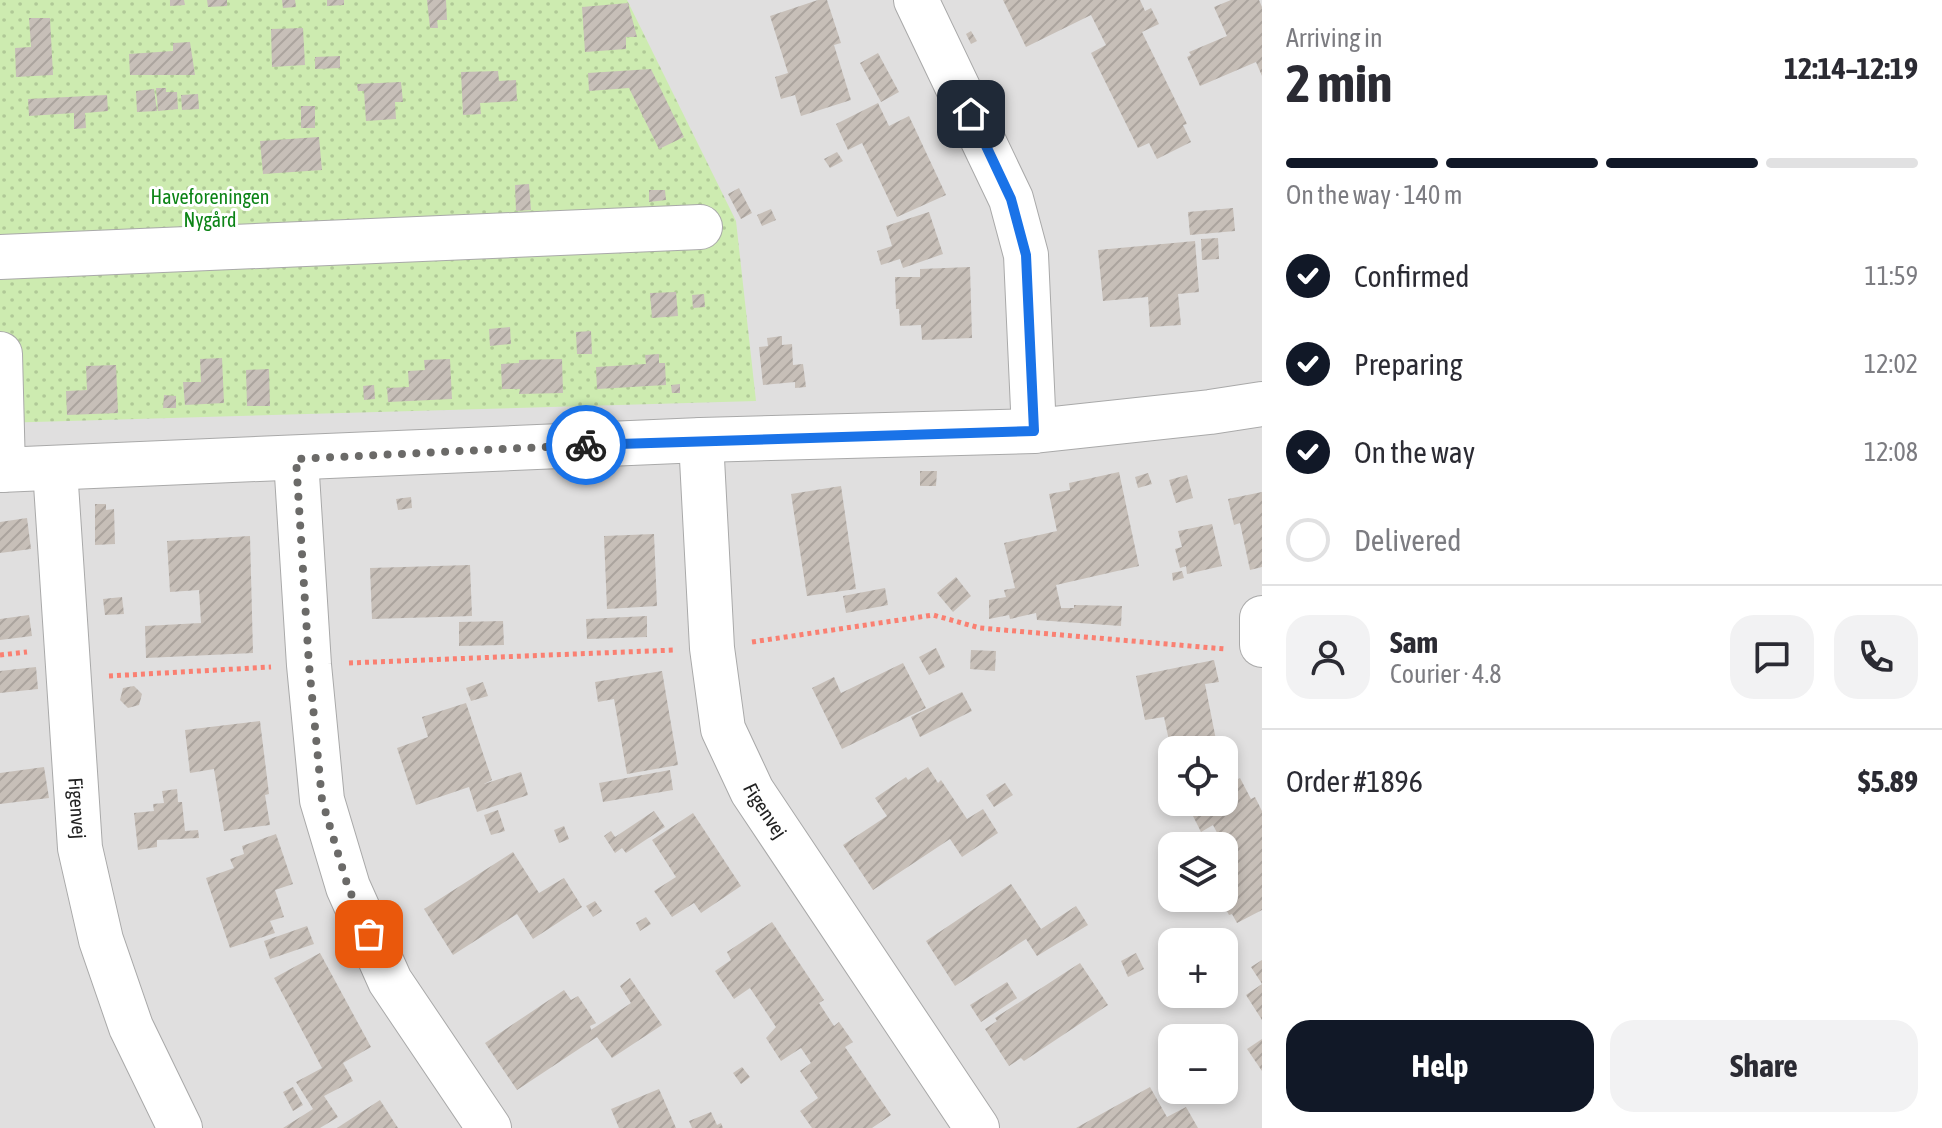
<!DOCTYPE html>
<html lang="en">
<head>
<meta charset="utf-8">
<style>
  body { margin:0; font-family:"Asap Condensed",sans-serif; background:#f2f2f3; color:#2b2b33; height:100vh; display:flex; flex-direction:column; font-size:30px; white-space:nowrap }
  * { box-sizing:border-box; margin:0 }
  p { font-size:26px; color:#7c7c81 }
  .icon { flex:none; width:44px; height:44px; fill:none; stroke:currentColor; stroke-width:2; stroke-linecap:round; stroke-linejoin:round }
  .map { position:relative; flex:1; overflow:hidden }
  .sheet { display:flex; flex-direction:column; background:#fff; width:680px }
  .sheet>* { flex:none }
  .fabs { position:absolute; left:1158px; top:736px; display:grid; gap:16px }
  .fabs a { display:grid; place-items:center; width:80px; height:80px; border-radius:16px; background:#fff; box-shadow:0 4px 12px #0003; font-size:40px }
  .pin { position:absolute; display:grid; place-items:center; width:68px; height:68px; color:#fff; margin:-34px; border-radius:16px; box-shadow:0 4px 12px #0006 }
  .courier { position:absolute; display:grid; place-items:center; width:80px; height:80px; margin:-40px; border:6px solid #1a73e8; border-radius:50%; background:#fff; color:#222; box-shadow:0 2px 10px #0007 }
  .overview em { font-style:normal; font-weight:700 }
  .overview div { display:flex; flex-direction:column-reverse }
  .overview { display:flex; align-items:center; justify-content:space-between; height:136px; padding:0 24px }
  h1 { font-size:52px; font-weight:700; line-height:60px }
  .bar { display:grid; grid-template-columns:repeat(4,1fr); gap:12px 8px; align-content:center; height:96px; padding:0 24px }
  .bar i { height:10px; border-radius:6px; background:#e1e1e2 }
  .bar .active { background:#111827 }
  .bar p { grid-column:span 4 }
  .line { display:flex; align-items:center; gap:20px; padding:0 24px; border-top:2px solid #e1e1e2 }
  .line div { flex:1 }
  .round { display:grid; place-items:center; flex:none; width:84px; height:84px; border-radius:24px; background:#f2f2f3 }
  ol { padding:0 24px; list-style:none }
  li { display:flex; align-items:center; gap:24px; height:88px }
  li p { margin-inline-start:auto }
  li .icon { padding:8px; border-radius:50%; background:#111827; color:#fff; stroke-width:4 }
  li:last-child { color:#7c7c81 }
  li i { width:44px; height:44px; border:4px solid #e1e1e2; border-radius:50% }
  .primary-button { display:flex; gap:16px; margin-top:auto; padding:16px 24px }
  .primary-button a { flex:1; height:92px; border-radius:24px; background:#111827; color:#fff; font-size:32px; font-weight:700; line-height:92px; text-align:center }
  .primary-button a+a { background:#f2f2f3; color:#2b2b33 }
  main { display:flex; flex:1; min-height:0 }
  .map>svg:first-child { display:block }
  .residential { fill:#e0dfdf; fill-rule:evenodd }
  .garden { fill:url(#garden-dots) }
  .building { fill:url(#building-hatch) }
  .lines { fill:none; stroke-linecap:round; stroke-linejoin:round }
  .minor-casing { stroke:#a9a9a9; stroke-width:46 }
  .path { stroke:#fa8072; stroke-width:5; stroke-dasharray:4 4; stroke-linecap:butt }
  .minor { stroke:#fff; stroke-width:44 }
  .done { stroke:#6b6a68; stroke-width:8; stroke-dasharray:0 14.4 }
  .route { stroke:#1a73e8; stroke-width:10 }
  .labels { text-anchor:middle; stroke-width:6; stroke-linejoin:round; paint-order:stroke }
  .park-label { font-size:20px; fill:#0c8416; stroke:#fff }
  .street-label { font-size:20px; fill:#222; stroke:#fff }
</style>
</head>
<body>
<main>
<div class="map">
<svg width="1262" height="1128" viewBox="0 0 1262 1128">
  <defs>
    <pattern id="garden-dots" width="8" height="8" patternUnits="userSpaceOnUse" patternTransform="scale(2)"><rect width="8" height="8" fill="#cdebb0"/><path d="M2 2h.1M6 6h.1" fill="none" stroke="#b0c997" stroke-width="1.8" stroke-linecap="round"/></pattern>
    <pattern id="building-hatch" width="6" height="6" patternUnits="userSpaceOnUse" patternTransform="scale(2)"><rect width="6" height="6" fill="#c7bfb8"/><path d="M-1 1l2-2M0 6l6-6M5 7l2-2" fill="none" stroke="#aba49e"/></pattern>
  </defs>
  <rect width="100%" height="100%" fill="#f2efe9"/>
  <path class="residential" d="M0 0H1262V1128H0ZM1172 750H1224V802H1172ZM1172 846H1224V898H1172ZM1172 942H1224V994H1172ZM1172 1038H1224V1090H1172Z"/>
  <path class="garden" d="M0 0H627L736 221 756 401 0 423Z"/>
  <g class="building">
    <path d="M170 0H184L185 5 170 6Z"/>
    <path d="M207 0H227V6L208 7Z"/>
    <path d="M282 0H295L296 7 283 8Z"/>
    <path d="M327 0H344V5L327 6Z"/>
    <path d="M427 0H446L447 20H437L438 28H430Z"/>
    <path d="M818 0H827L841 43 834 45 851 100 801 116 795 95 781 99 775 77 788 73 770 16Z"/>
    <path d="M1003 0H1140L1145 11 1151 8 1159 24 1142 32 1187 124 1183 125 1191 142 1157 159 1149 143 1138 148 1091 53 1106 45 1091 15 1026 47Z"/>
    <path d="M1231 0H1259L1262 7V76L1256 62 1200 86 1187 57 1191 55 1189 52 1227 36 1214 7Z"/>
    <path d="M628 3 637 37H626V49L585 52 582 7Z"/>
    <path d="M29 18H50L53 75 16 77 15 48 31 47Z"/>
    <path d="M303 28 305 65 272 67 271 29Z"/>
    <path d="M971 31 977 41 971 44 966 34Z"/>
    <path d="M190 42 195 75H130L129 54 173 51V43Z"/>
    <path d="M878 53 899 92 881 102 860 63Z"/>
    <path d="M340 56V68L315 69V57Z"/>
    <path d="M651 69 684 137 659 149 629 88 589 91 588 73Z"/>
    <path d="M498 71 499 81 516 80 517 101 480 103 481 114 463 115 461 72Z"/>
    <path d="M401 82 403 102H395L396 119 366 121 364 91H358L357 84Z"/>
    <path d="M156 88H166V92H177L178 109 158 111Z"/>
    <path d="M154 89 157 111 137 112 136 91Z"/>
    <path d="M198 94 199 109 182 110 181 95Z"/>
    <path d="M107 95 108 111 85 113 86 128 74 129V113L29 116 28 99Z"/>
    <path d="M878 103 889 126 909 116 946 195 897 217 862 143 848 150 836 124Z"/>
    <rect x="301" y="106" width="14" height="22"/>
    <path d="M319 137 322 170 263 174 260 141Z"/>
    <path d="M837 152 843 161 830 168 824 159Z"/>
    <path d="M529 184 531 210 516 211 515 185Z"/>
    <path d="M739 188 752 213 741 219 728 194Z"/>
    <path d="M649 190H665L666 200 649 202Z"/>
    <path d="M1233 208 1235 231 1190 235 1188 212Z"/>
    <path d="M771 209 776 220 762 226 757 215Z"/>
    <path d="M929 212 943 254 903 268 900 259 881 265 877 251 892 246 886 226Z"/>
    <path d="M1218 238 1219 259 1202 260 1201 239Z"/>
    <path d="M1195 241 1199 292 1178 294 1181 325 1150 327 1148 297 1103 301 1098 250Z"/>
    <path d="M970 267 972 338 922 340 921 325 900 326 899 309H896L895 277H920V269Z"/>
    <path d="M676 292 678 316 652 318 650 293Z"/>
    <path d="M704 294 705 307 693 308 692 295Z"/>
    <path d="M510 327 511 344 490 346 489 329Z"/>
    <path d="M591 331 592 354H577L576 332Z"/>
    <path d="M782 336V345L792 344 793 365 803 364 806 387 795 388V382L763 385 759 347 768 346 767 338Z"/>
    <path d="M659 354V363H665L666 385 597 389 596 367 646 364 645 355Z"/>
    <path d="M222 358 224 403 185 405 183 382H201L200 359Z"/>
    <path d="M450 359 452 399 388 402 387 388 409 387 408 371 425 370 424 360Z"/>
    <path d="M562 359 563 393 519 394 520 389H502L501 364 519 363V360Z"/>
    <path d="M116 365 118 413 67 415 66 391 87 390 86 366Z"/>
    <path d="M269 369 270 406H247L246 370Z"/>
    <path d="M680 384V393H672L671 385Z"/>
    <path d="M374 385 375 399 364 400 363 386Z"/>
    <path d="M164 395 176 396V408H163Z"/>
    <path d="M920 471H937L936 486H920Z"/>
    <path d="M1119 472 1139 566 1056 585 1061 608H1074V605L1122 606 1121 626 1037 620 1036 613 1010 619 1009 615 989 619V600L1006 597 1004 590 1015 588 1004 543 1057 531 1049 494 1070 490 1069 483Z"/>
    <path d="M1148 473 1152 484 1138 488 1135 477Z"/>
    <path d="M1187 475 1193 498 1176 503 1169 480Z"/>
    <path d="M841 486 856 589 807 596 791 494Z"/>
    <path d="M1262 492V567L1250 570 1240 523 1234 525 1228 499Z"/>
    <path d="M411 497 412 508 398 510 396 499Z"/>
    <path d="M95 504H106V510L114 509 115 544 95 545Z"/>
    <path d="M27 518 31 549 0 553V522Z"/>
    <path d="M1212 524 1222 566 1187 574 1186 566 1180 568 1175 549 1182 547 1178 531Z"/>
    <path d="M654 534 657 606 607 609 604 536Z"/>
    <path d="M250 536 253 653 146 658 145 626 201 623 199 590 170 592 167 541Z"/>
    <path d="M470 565 472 616 372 619 370 568Z"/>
    <path d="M1182 571 1184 578 1173 581 1172 573Z"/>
    <path d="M956 577 971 596 953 612 937 593Z"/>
    <path d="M885 588 888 605 846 613 843 596Z"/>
    <path d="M122 597 124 614 105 615 103 599Z"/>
    <path d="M29 615 32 636 0 640V619Z"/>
    <path d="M647 616V637L587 639 586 619Z"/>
    <path d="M503 621 504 645 459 646V622Z"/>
    <path d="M936 648 945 667 929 675 919 657Z"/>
    <path d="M971 650 996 651 995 671 970 669Z"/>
    <path d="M1214 660 1219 682 1205 684 1218 750H1171L1164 717 1145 720 1136 676Z"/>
    <path d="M903 663 926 708 842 749 812 688 834 677 841 693Z"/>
    <path d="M36 667 38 689 0 693V671Z"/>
    <path d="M662 671 678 765 627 774 614 699 598 702 595 682Z"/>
    <path d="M483 682 488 696 471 701 466 688Z"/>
    <path d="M134 686 142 694 139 705 128 708 120 700 123 688Z"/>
    <path d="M962 692 972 711 920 737 911 717Z"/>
    <path d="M466 703 492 780 484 784 521 772 528 795 477 812 469 787 416 805 397 748 428 737 422 717Z"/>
    <path d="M260 721 269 794 265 795 270 825 224 831 214 769 190 773 185 730Z"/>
    <path d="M44 767 49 798 0 804V773Z"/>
    <path d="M928 767 938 783 941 780 967 819 983 809 998 833 962 857 950 839 873 890 843 845 887 816 875 798 906 777 908 780Z"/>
    <path d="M670 770 673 790 603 802 599 783Z"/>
    <path d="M1240 778 1251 799 1255 797 1262 811V910L1237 923 1232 914 1229 915 1220 898H1224V861L1230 858 1213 825 1201 832 1188 806 1195 802H1224V787Z"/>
    <path d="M1005 783 1013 795 994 807 986 795Z"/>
    <path d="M177 789 178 802H182L185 831 198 830 199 838 157 840V847L138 850 134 813 154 811 153 804 164 803 162 791Z"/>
    <path d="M498 810 505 831 491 835 484 815Z"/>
    <path d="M654 811 665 827 626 853 622 848 615 853 604 836 611 831 615 837Z"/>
    <path d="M693 813 741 886 701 913 694 903 672 917 654 891 676 877 652 840Z"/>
    <path d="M564 826 569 839 559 843 554 830Z"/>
    <path d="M276 834 293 884 275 890 284 917 270 921 275 933 230 948 206 878 234 868 230 859 244 854 242 846Z"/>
    <path d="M513 852 539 893 564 878 582 907 533 939 517 914 453 955 424 909Z"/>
    <path d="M1011 884 1041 929 1076 906 1088 925 1037 956 1026 939 955 986 926 941Z"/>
    <path d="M595 901 602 911 593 917 586 906Z"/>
    <path d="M646 917 651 924 640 931 636 923Z"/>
    <path d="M772 922 824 1000 819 1003 834 1026 839 1022 853 1042 845 1047 891 1115 872 1128H812L800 1111 818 1098 800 1071 811 1063 801 1048 781 1061 766 1038 776 1027 750 988 734 999 715 971 731 960 727 952Z"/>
    <path d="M307 926 314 944 270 959 264 941Z"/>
    <path d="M320 953 371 1047 343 1063 353 1081 324 1096 338 1117 320 1128H283L313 1109 296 1082 322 1068 274 978Z"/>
    <path d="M1136 953 1144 969 1128 977 1121 961Z"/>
    <path d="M1262 960V1020L1246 995 1262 984 1251 967Z"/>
    <path d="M1080 963 1108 1005 1024 1061 1021 1058 1009 1066 985 1029 997 1021 995 1018Z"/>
    <path d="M630 978 662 1025 612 1058 597 1037 517 1090 485 1043 564 990 571 1000 578 996 596 1023 590 1026 591 1030 631 1003 620 986Z"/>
    <path d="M1007 982 1017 998 981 1022 970 1005Z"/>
    <path d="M1262 1039V1071L1247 1049Z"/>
    <path d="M742 1067 750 1077 741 1084 733 1073Z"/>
    <path d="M293 1087 303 1105 293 1111 283 1092Z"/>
    <path d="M1150 1087 1167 1117 1186 1107 1198 1128H1076Z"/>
    <path d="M659 1089 676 1128H619L611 1109Z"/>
    <path d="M380 1100 398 1128H337Z"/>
    <path d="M711 1112 717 1125 721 1123 723 1128H692L689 1121Z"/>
  </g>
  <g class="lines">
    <defs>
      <g id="minor">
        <path d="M916 0 1011 199 1026 255 1034 431"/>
        <path d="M0 257 700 227"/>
        <path d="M0 354 3 470"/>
        <path id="s1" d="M701 440 712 648 723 729 752 791 977 1128"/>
        <path d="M296 459 309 665 322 800 348 887 390 981 489 1128"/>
        <path id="s2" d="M55 469 80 848 101 940 131 1027 180 1128"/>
        <path d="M0 470 701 440 1034 431 1210 412 1262 404"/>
        <path d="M1262 618V645"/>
      </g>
    </defs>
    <use href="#minor" class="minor-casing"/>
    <g class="path">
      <path d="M752 642 933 615 980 628 1225 649"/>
      <path d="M0 655 27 652"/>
      <path d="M349 663 675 650"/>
      <path d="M109 676 271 667"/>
    </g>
    <use href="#minor" class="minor"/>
  </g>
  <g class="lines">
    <path class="done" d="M369 934 348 887 322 800 309 665 296 459 586 445"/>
    <path class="route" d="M586 445 1034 431 1026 255 1011 199 971 114"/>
  </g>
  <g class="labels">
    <g class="park-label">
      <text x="210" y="204">Haveforeningen<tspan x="210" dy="23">Nygård</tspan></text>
    </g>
    <g class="street-label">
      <text dy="7" stroke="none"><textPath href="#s2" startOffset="340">Figenvej</textPath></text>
      <text dy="7" stroke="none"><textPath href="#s1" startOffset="382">Figenvej</textPath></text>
    </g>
  </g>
</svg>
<div class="fabs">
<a><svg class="icon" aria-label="locate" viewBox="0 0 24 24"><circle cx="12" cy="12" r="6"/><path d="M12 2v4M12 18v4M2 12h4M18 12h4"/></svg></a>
<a><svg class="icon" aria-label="layers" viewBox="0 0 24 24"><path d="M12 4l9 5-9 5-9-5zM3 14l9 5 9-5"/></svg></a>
<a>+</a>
<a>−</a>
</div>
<div class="pin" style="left:369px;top:934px;background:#ea580c"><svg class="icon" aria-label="bag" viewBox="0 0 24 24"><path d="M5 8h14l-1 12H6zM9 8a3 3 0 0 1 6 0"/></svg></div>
<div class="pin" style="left:971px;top:114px;background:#1f2937"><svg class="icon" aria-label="home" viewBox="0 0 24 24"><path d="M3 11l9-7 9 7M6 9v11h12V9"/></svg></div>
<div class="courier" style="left:586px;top:445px"><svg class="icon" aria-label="bike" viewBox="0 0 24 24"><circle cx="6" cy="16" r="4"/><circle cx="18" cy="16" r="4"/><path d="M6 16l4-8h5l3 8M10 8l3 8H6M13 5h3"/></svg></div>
</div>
<section class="sheet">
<div class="overview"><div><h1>2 min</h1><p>Arriving in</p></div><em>12:14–12:19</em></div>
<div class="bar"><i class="active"></i><i class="active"></i><i class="active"></i><i></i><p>On the way · 140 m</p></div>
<ol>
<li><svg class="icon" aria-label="check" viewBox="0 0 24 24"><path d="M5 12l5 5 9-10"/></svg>Confirmed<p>11:59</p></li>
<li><svg class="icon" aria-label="check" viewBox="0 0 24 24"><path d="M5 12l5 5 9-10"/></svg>Preparing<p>12:02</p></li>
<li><svg class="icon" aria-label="check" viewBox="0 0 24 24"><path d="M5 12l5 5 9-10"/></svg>On the way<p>12:08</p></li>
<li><i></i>Delivered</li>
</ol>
<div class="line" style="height:144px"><a class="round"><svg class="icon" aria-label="person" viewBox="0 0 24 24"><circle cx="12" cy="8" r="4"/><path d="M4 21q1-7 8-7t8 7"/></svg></a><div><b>Sam</b><p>Courier · 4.8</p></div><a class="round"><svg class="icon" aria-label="chat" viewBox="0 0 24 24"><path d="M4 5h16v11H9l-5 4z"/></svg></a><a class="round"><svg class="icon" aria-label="phone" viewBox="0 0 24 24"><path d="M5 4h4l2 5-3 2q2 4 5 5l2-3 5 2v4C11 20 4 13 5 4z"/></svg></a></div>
<div class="line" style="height:104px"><div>Order #1896</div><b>$5.89</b></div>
<div class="primary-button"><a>Help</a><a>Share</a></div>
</section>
</main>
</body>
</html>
